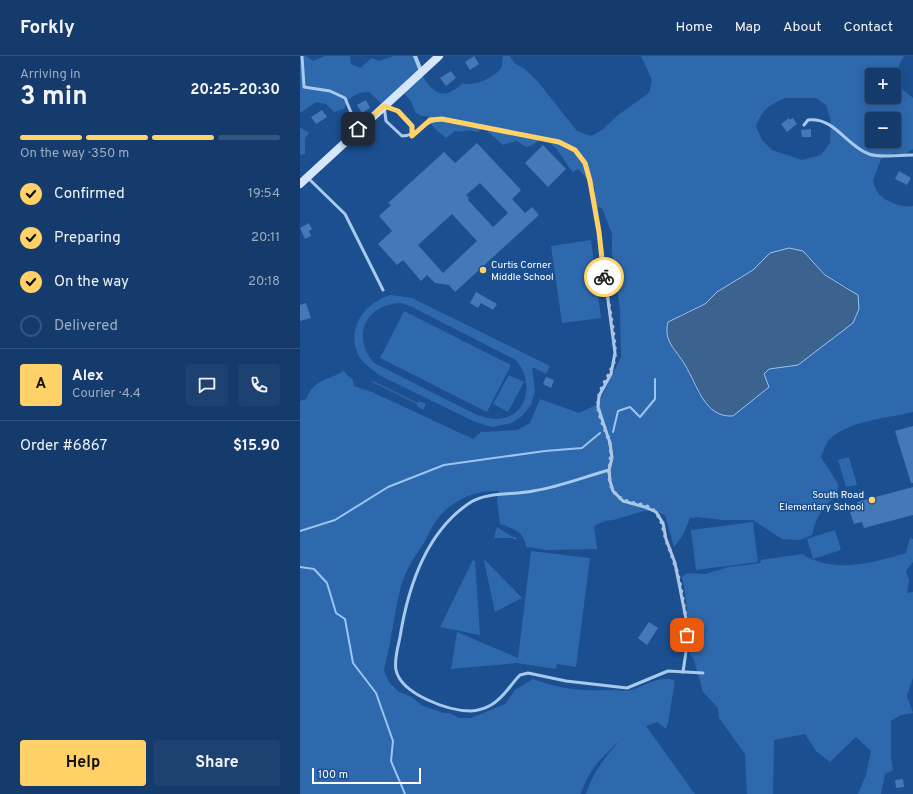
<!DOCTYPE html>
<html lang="en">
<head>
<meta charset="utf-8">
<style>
  body { margin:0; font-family:Overpass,sans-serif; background:#1d4271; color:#f1f3f6; height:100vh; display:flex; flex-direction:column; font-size:15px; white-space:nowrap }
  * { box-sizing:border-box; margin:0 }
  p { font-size:13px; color:#9dadc1 }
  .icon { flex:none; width:22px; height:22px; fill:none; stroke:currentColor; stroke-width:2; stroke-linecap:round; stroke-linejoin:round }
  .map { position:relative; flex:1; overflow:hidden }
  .side { display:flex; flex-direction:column; background:#143b6b; width:300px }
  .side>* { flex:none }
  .tools { position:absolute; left:565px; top:12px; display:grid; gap:8px }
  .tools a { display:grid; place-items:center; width:36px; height:36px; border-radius:4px; background:#143b6b; box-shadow:0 2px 10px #0003,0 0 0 1px #33557e; font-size:20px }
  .scale { position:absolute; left:12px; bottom:10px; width:109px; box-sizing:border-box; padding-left:4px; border:2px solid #fff; border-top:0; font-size:11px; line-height:14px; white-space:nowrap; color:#fff; -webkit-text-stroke:3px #1b4f8f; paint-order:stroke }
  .pin { position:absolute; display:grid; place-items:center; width:34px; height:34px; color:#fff; margin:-17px; border-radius:8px; box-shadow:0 2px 6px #0006 }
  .courier { position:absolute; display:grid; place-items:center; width:40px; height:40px; margin:-20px; border:3px solid #ffd166; border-radius:50%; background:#fff; color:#222; box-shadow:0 1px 5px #0007 }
  .head em { font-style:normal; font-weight:700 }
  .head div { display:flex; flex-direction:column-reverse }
  .head { display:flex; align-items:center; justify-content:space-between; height:68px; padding:0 20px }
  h1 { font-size:26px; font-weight:700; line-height:30px }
  .bar { display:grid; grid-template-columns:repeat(4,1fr); gap:6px 4px; align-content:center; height:48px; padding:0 20px }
  .bar i { height:5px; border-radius:3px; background:#33557e }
  .bar .active { background:#ffd166 }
  .bar p { grid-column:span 4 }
  .line { display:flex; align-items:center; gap:10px; padding:0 20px; border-top:1px solid #33557e }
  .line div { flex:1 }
  .round { display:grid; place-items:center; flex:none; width:42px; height:42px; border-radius:4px; background:#1d4271 }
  ol { padding:0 20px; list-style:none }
  li { display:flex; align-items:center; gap:12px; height:44px }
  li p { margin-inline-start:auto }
  li .icon { padding:4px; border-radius:50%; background:#ffd166; color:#111; stroke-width:4 }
  li:last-child { color:#9dadc1 }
  li i { width:22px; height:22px; border:2px solid #33557e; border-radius:50% }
  .button { display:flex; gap:8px; margin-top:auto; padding:8px 20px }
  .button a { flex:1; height:46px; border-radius:4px; background:#ffd166; color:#111; font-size:16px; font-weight:700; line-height:46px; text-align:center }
  .button a+a { background:#1d4271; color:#f1f3f6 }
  header { display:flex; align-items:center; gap:24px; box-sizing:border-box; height:56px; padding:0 20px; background:#143b6b; border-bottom:1px solid #33557e }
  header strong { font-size:19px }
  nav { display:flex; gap:22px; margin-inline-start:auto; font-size:14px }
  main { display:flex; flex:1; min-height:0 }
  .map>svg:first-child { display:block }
  .green { fill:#2e69ad; fill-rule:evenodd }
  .water { fill:#3c6290; stroke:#9cc4f0 }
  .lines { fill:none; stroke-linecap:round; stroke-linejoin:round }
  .stream { stroke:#9cc4f0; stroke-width:2 }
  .building { fill:#4478b7; fill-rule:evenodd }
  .lane { stroke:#a9c9ee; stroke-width:3 }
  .street { stroke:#a9c9ee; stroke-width:4 }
  .secondary { stroke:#d6e6fa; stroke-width:8 }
  .done { stroke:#afc1d8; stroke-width:4; stroke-dasharray:0 7.2 }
  .route { stroke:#ffd166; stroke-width:5 }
  .poi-dot { fill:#ffd166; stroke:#1b4f8f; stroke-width:1.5 }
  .labels { text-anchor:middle; stroke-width:3; stroke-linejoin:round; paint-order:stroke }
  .poi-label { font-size:10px; fill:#fff; stroke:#1b4f8f; text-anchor:start }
</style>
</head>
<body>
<header>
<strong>Forkly</strong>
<nav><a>Home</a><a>Map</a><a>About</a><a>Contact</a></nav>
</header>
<main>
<section class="side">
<div class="head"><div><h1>3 min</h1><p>Arriving in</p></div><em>20:25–20:30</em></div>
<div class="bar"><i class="active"></i><i class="active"></i><i class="active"></i><i></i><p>On the way · 350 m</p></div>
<ol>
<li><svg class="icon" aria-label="check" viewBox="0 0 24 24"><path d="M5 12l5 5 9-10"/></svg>Confirmed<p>19:54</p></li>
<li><svg class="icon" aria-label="check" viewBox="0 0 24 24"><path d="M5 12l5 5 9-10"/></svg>Preparing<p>20:11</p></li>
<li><svg class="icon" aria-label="check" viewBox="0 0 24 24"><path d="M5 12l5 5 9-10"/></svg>On the way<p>20:18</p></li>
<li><i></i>Delivered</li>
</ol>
<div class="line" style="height:72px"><b class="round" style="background:#ffd166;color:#111">A</b><div><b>Alex</b><p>Courier · 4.4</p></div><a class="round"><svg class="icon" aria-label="chat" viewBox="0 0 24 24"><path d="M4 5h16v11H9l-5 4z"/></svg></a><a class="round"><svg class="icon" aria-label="phone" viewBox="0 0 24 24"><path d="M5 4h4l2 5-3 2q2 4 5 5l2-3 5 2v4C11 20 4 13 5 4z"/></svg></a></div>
<div class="line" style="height:52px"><div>Order #6867</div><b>$15.90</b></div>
<div class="button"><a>Help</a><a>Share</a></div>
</section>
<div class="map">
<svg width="613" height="738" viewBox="0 0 613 738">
  <rect width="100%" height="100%" fill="#1b4f8f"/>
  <g class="green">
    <path d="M0 0H6L13 5 25 0H50L51 8 60 12 72 2 79 5 94 0H114C119 13 131 45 150 36 155 33 159 32 162 27 172 31 195 22 201 12 203 8 202 4 203 0H210L214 7 225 13 239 27 277 75 291 80 302 74 318 59 349 37 352 24 341 0H604L600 7 596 20 602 33 613 42V93L608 96 606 99 594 97 581 103 573 125C574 129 576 134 578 137 585 146 603 152 613 150V356C588 362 547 365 529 384 526 388 523 396 521 401L538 428 537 439C522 452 517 459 512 479L500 484 482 483 453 464H423L398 461 390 462 383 479 374 491 365 459 353 455H344L313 464 305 465 294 470 297 493 247 494 226 491C225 476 213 472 200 468L197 444 199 435C173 434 149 445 134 468 130 474 127 481 124 487 114 501 106 514 101 530 94 558 91 587 84 614L89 626 99 636 112 641 121 649 144 657H149L159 662H171L205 648 215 634 233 623C262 634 282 635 312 634 316 633 320 635 325 635 341 634 359 617 375 625L368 667 366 673 357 666 346 670 395 738H286C292 718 305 700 320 685 324 681 331 678 335 674 312 690 289 710 281 738H0V345L6 343C15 322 26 326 43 315L53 324 54 330 72 336 173 383 181 376 217 374 230 367 240 343 279 357 298 348 321 301 320 254 312 198V178L302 152 297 151 295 145V131L278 113 273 116C263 105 257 86 240 83L233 89 226 91 217 85 203 89 184 72 177 76C166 72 165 77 155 75L146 82 133 71 127 60H121L115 56 111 45 102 35 84 50 69 36C57 36 48 41 44 53L34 56 26 48 16 46 0 57ZM572 19H594V41H572ZM485 42H516L526 49 531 65 530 87 521 99 502 104 472 94 462 84 456 70C463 52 469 50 485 42ZM572 63H594V85H572ZM503 195 526 219 551 233 498 309 468 313 464 318 399 339 386 310 370 287 380 259 405 248 417 236 453 214 470 197Z"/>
    <path d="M0 70 1 72 9 77 5 82V98L0 99Z"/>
    <path d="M291 184 301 262 262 267 251 190Z"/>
    <path d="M91 239 112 242 250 310 246 318 232 311 235 335 231 349 222 360 212 367 192 371 175 366 79 319C72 313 65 309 60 302 44 275 64 246 91 239ZM100 247 110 250 216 304C235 327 228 363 195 363 189 363 182 360 177 359L74 307C51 280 65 249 100 247Z"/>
    <path d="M104 255 211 309 187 356 80 302Z"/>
    <path d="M209 319 224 326 208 356 193 348Z"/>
    <path d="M73 325 118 347 119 345 126 348 123 354 117 350V348L72 326Z"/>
    <path d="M549 401 557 429 546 431 538 404Z"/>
    <path d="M453 466 458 506 396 514 391 474Z"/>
    <path d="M197 471 213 481H216V484L212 482H194Z"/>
    <path d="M535 474 541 494 513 503 507 483Z"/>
    <path d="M610 482 613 483V506L606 515 609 524 607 537 613 536V622L607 640 613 657 601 659 591 665V702L593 714 585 718 581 738H558L566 719 571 695 556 681 530 706 516 695 505 678 474 684 473 738H447L445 698 419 662 418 652 403 636 394 604 390 599C388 573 388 547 382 521L387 517 406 518 428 511 460 507 461 504 502 498C534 518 572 507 606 497Z"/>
    <path d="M231 495 290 502 276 611 257 608 256 613 217 607 151 613 157 576 218 602Z"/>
    <path d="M173 504 175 505 180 579 140 571Z"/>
    <path d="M185 504 222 542 195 556 184 505Z"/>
  </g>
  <path class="water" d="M489 192 503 195 525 219 558 239 559 253 553 267 498 309 469 313 464 318 469 331 433 360C404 362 397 328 385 309 376 293 363 286 368 266L405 248 417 236 453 214 470 197Z"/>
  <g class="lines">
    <g class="stream">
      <path d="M313 376 318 355 330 351 340 361 355 343V323"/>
      <path d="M0 475 35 464 88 431 144 409 245 395 282 392 300 377"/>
      <path d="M0 511 14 513 27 527 36 557 45 563 53 607 76 637 93 685 91 705 105 738"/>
    </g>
  </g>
  <g class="building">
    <path d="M174 0 179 8 170 14 165 6Z"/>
    <path d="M151 15 156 22 146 30 140 22Z"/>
    <path d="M66 44 70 52 62 57 57 49Z"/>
    <path d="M22 54 27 61 16 68 11 61Z"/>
    <path d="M489 62 490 64 493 62 497 68 487 76 481 68Z"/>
    <path d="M511 73V81H502L501 74Z"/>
    <path d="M177 87 221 134 212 143 225 157 232 151 239 159 155 236 149 229 135 227 127 219 121 225 103 204 97 209 78 188 92 175 79 160 91 149 88 147 144 96 155 107ZM180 127 208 157 193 171 168 144 169 142 166 139ZM152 158 177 185 143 217 118 189Z"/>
    <path d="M243 89 266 113 248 131 225 107Z"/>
    <path d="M599 115 611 122 607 129 595 123Z"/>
    <path d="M9 167 12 173 9 175 11 180 5 183 0 172Z"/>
    <path d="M176 236 197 248 193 254 181 247 178 252 170 247Z"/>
    <path d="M6 247 11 262 0 265V249Z"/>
    <path d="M246 321 254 324 251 332 243 328Z"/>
    <path d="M613 370V427H611L595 375Z"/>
    <path d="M613 431V459L564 472 562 466 554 468 550 456 559 453 557 446Z"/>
    <path d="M349 566 358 572 347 589 338 582Z"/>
    <path d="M603 723 604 731 596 732 595 724Z"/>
  </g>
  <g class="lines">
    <g class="lane">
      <path d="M2 0 4 31 30 35 45 42 58 73"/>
      <path d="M504 69 508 64C535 61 546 90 569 98 579 102 601 99 613 99"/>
      <path d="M112 80V71L98 55 84 50 86 65 102 80C121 79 121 65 142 63L259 86 275 94 285 107 290 125 299 176 315 297 311 318 299 340 298 351 310 387 312 402 309 414 310 425 313 435 323 445 345 451 356 456 363 467 366 483 375 507 387 568V589L383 616"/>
      <path d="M7 121 45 158 83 234"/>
      <path d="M309 414C284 421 259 431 233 435 215 439 187 436 171 446 126 475 108 531 100 581 98 591 94 603 96 614 101 638 148 655 171 655 177 655 186 652 191 649 204 642 210 629 220 619L228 617 266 625 327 632 368 615 403 617"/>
    </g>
    <path class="street" d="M115 0 121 15"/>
    <path class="secondary" d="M0 128 139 0"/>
  </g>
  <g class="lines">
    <path class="done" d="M304 221C308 246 314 272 315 296 315 315 302 325 299 341 295 358 306 372 310 388 313 402 307 413 310 426 317 455 345 441 357 458 363 466 363 474 366 483 368 491 372 498 374 506 381 526 383 548 387 568V579"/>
    <path class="route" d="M58 73 84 50 98 55 112 70V80L130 64 142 63 259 86 275 94 285 107 290 125 299 176 304 221"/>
  </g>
  <g class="poi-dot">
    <circle cx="183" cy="214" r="4"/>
    <circle cx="572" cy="444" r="4"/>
  </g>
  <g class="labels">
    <g class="poi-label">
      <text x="191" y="212">Curtis Corner<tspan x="191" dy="12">Middle School</tspan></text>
      <text x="564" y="442" text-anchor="end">South Road<tspan x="564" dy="12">Elementary School</tspan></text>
    </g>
  </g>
</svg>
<div class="tools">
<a>+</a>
<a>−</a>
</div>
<div class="scale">100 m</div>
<div class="pin" style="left:387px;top:579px;background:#ea580c"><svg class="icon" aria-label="bag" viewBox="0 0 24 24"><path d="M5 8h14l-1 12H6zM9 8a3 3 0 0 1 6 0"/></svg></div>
<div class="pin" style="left:58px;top:73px;background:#1f2937"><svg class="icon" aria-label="home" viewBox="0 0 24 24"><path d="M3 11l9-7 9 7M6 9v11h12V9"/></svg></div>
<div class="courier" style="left:304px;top:221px"><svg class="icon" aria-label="bike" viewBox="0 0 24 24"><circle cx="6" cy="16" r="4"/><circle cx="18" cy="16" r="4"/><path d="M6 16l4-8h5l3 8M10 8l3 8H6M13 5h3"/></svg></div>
</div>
</main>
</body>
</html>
